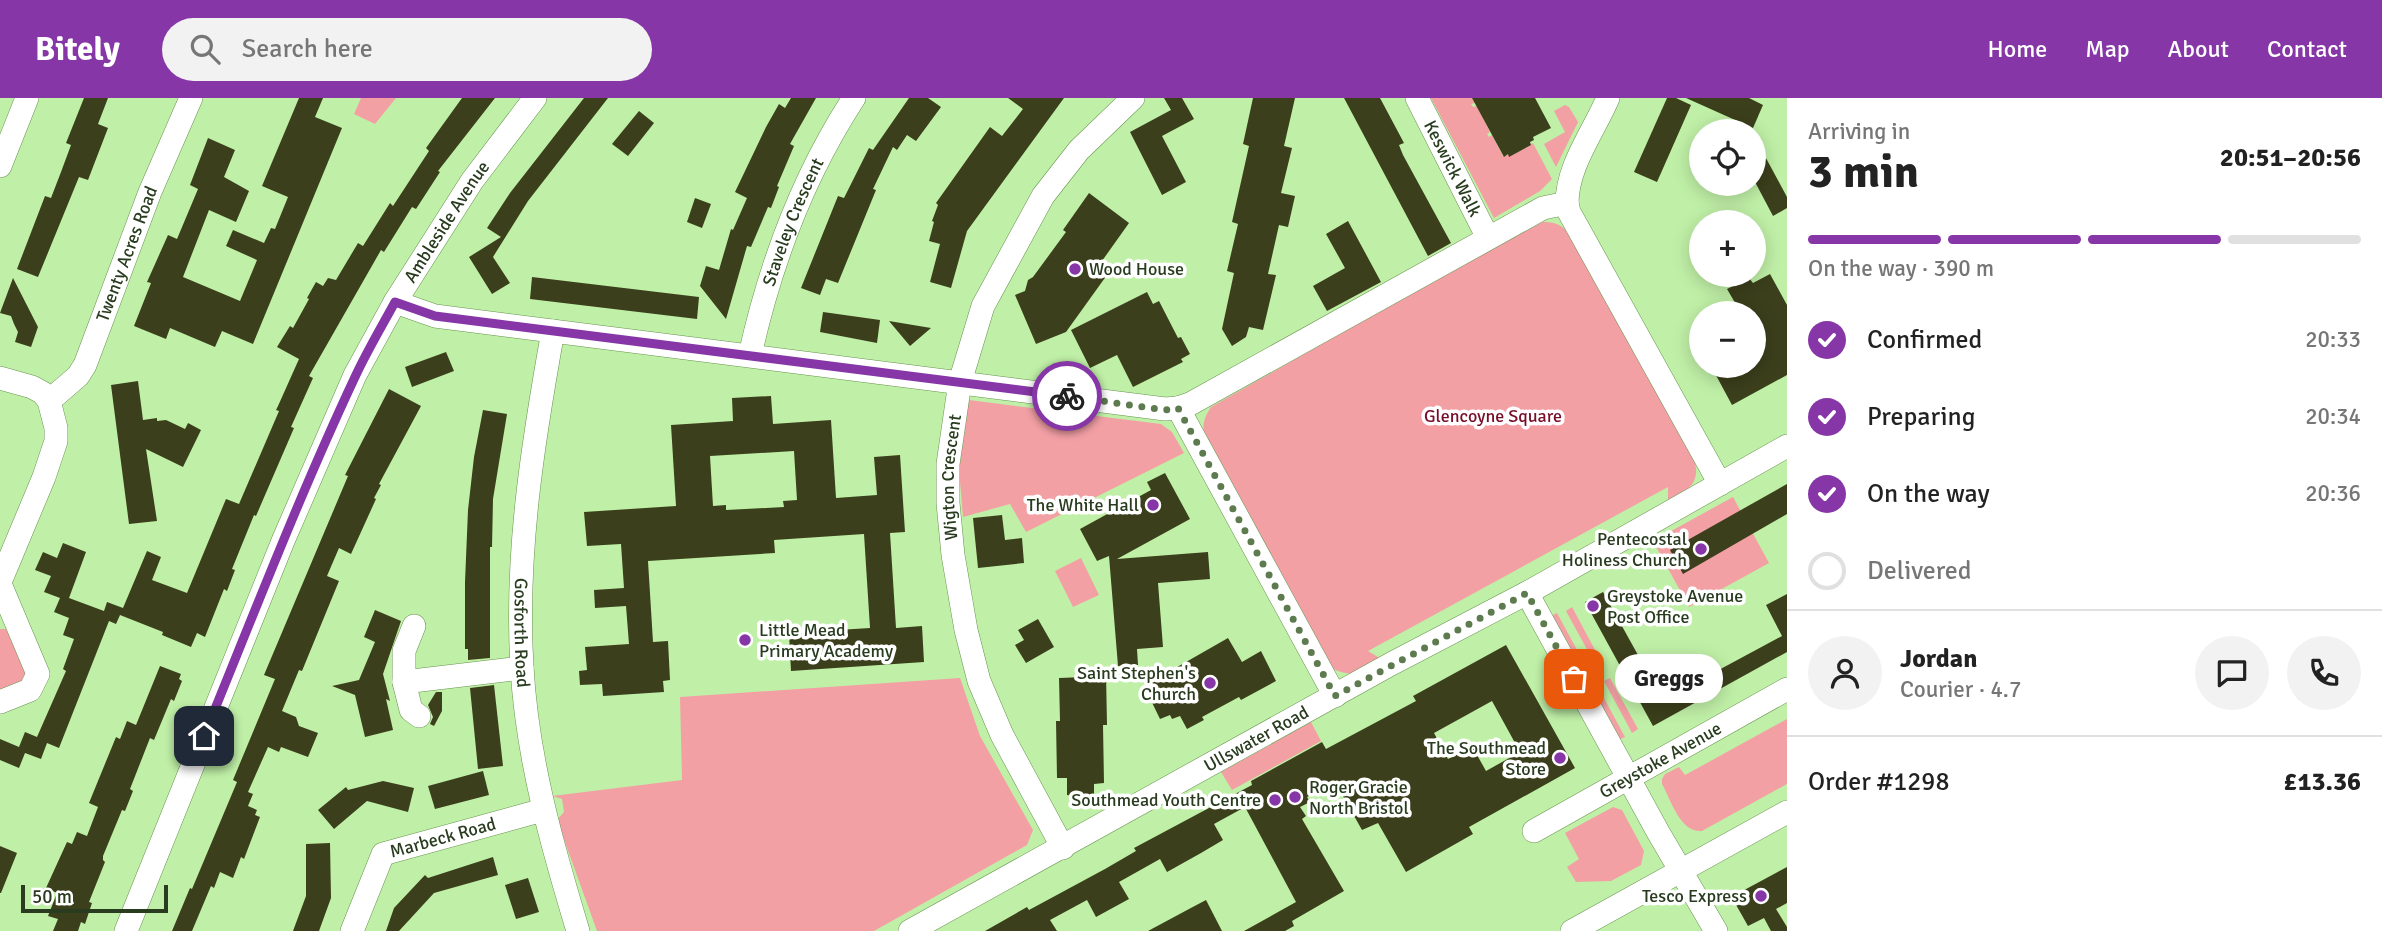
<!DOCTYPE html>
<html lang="en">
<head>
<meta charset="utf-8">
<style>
  body { margin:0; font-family:Signika,sans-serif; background:#f2f2f2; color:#222; height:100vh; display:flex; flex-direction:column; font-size:26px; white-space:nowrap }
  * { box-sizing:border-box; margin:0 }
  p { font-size:23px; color:#767676 }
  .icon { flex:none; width:38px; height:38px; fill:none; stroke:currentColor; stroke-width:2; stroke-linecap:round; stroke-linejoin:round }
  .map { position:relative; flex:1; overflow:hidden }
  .sheet { display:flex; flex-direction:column; background:#fff; width:595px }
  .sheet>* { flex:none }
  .buttons { position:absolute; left:1689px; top:21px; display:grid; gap:14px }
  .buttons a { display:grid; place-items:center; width:77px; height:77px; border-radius:50%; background:#fff; box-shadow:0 4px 18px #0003; font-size:35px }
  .scale { position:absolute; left:21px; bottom:18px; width:147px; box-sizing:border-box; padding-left:7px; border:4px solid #293c1f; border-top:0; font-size:19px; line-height:24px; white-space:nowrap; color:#293c1f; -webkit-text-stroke:5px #fff; paint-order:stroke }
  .pin { position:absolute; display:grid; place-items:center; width:60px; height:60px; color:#fff; margin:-30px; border-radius:14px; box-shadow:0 4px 10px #0006 }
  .courier { position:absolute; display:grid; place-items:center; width:70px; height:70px; margin:-35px; border:5px solid #8636a6; border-radius:50%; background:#fff; color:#222; box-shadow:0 2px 9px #0007 }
  .bubble { position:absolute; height:49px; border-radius:24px; background:#fff; box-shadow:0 4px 18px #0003; font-size:23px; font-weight:700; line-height:49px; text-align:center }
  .summary em { font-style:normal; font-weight:700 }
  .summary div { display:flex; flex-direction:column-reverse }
  .summary { display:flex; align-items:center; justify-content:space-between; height:119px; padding:0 21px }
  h1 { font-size:46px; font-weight:700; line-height:52px }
  .bar { display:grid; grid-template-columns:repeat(4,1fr); gap:10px 7px; align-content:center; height:84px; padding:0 21px }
  .bar i { height:9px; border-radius:5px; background:#e0e0e0 }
  .bar .selected { background:#8636a6 }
  .bar p { grid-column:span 4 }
  .line { display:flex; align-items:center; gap:18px; padding:0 21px; border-top:2px solid #e0e0e0 }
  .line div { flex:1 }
  .round { display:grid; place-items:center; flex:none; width:74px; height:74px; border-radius:37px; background:#f2f2f2 }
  ol { padding:0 21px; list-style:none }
  li { display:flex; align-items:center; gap:21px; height:77px }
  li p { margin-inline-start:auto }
  li .icon { padding:7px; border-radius:50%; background:#8636a6; color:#fff; stroke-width:4 }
  li:last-child { color:#767676 }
  li i { width:38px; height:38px; border:4px solid #e0e0e0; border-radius:50% }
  header { display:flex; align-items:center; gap:42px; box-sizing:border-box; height:98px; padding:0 35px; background:#8636a6; color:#fff }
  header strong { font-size:33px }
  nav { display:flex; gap:38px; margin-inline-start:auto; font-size:24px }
  .search { width:490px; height:63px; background:#f2f2f2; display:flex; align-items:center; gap:18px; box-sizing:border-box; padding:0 24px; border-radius:38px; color:#767676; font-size:26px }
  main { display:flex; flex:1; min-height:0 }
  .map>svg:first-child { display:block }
  .green { fill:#f3a0a5 }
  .building { fill:#3b3f1b; fill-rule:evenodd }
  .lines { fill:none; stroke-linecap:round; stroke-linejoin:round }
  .minor-casing { stroke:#67934e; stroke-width:24 }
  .minor { stroke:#fff; stroke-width:23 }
  .done { stroke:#5e7b4f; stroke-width:7; stroke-dasharray:0 12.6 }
  .route { stroke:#8636a6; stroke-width:9 }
  .poi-dot { fill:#8636a6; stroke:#fff; stroke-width:2.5 }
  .labels { text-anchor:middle; stroke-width:7; stroke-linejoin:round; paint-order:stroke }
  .street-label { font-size:18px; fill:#293c1f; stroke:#fff }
  .poi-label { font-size:18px; fill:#293c1f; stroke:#fff; text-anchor:end }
  .park-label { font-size:18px; fill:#780e28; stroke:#fff }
</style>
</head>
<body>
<header>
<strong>Bitely</strong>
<div class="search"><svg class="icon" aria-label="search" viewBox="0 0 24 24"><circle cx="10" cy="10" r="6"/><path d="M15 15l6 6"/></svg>Search here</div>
<nav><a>Home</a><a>Map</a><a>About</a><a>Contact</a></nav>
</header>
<main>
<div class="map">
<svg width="1787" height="833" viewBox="0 0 1787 833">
  <rect width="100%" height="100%" fill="#c0f0a7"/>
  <g class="green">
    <path d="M361 0H396L375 26 354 16Z"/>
    <path d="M1431 0H1472L1475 5 1471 6 1473 9 1477 8 1490 34 1487 36 1489 39 1492 37 1503 58 1508 56 1510 58 1533 45 1552 81 1540 93 1494 120Z"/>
    <path d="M1565 7 1569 9 1578 24 1556 69 1544 46 1565 34 1554 13Z"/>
    <path d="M1543 124C1554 124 1560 126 1568 134L1694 362C1702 385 1686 394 1668 404V389L1368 553 1383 562C1364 573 1355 581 1333 571L1205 341C1202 328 1203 321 1211 309L1493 149Z"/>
    <path d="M969 302 1161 326 1172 334 1184 355 1026 434 1010 406 963 419 959 372Z"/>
    <path d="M1733 399 1769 465 1689 509 1653 443Z"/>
    <path d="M1081 460 1099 497 1073 509 1055 473Z"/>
    <path d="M1572 509 1601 563 1595 566 1566 513Z"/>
    <path d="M1557 515 1588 572 1582 576 1551 518Z"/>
    <path d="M0 531H6L28 576 26 581 0 593Z"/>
    <path d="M960 580 980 638 1033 732 1027 747 874 833H597L557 722 564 714 562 701 552 698 682 682 680 599Z"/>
    <path d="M1610 580 1638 631 1632 635 1604 583Z"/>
    <path d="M1597 587 1625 639 1618 642 1590 590Z"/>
    <path d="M1787 621V686L1702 733C1680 735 1671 702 1662 686V681L1665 676 1679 669 1685 677Z"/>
    <path d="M1311 624 1321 643 1232 692 1221 674Z"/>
    <path d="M1613 709 1622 712 1644 753 1641 767 1611 783 1576 784 1567 769 1579 761 1565 735Z"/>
  </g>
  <g class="building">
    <path d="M84 0H108L98 26 108 30 88 82 79 79 38 179 17 171 45 98 51 100 61 74 71 47 66 45Z"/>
    <path d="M299 0H323L315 19 342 30 253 246 222 233 215 249 170 230 166 241 134 228 151 185 147 184 168 137 177 141 198 91 190 87 208 40 235 52 224 79 249 93 236 124 209 112 183 179 240 203 257 162 226 148 233 132 264 145 271 130 275 131 288 99 262 88Z"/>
    <path d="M462 0H495L438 73 440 74 416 111 412 109 384 154 381 152 309 278 313 280 291 329 294 330 256 418 254 417 232 471 235 472 227 493 224 491 205 539 197 535 191 549 162 537 163 534 120 517 116 526 109 523 59 650 47 645 41 661 25 655 19 670 0 662V641L19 649 25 634 37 639 66 573 63 571 74 541 63 537 69 520 54 514 60 500 44 494 51 478 35 472 43 454 57 460 63 445 86 454 69 500 104 513 107 504 123 510 147 453 161 459 152 482 187 495 226 401 239 406 279 313 276 312 278 308 299 261 277 249 290 228 293 230 309 201 307 200 316 184 323 188 328 180 336 182 358 145 363 148 390 105 393 108 429 53 426 50Z"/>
    <path d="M584 0H608L528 103 493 159 510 185 492 196 469 159 501 139 487 130 510 95Z"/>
    <path d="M791 0H816L790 46 794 48 777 88 779 89 771 110 768 109 751 149 747 148 726 221 700 188 706 168 719 172 731 131 733 132 747 100 735 94 766 29 779 6 785 10Z"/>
    <path d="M909 0H928L941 9 916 43 907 37 897 52 893 49 873 91 876 92 838 185 826 181 820 197 801 190 838 98 844 100 869 50 873 52Z"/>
    <path d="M1008 0H1064L967 133 951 190 930 184 940 146 929 143 934 124 932 123 938 107 936 105 990 29 1002 38 1023 11Z"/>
    <path d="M1164 0H1182L1194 21 1162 38 1186 84 1162 97 1130 34 1171 12Z"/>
    <path d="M1253 0H1295L1284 48 1292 50 1281 95 1295 98 1288 129 1279 127 1268 176 1276 177 1263 232 1249 229 1246 239 1232 248 1222 231 1234 175 1227 173 1238 126 1232 124 1249 48 1243 46Z"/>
    <path d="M1344 0H1380L1404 45 1399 47 1403 57 1451 145 1428 158Z"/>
    <path d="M1472 0H1535L1551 30 1533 39 1534 42 1530 44 1531 47 1509 59 1508 56 1504 59Z"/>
    <path d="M1667 0H1676L1691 7 1657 84 1634 74Z"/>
    <path d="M1686 0H1749L1763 7 1753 30Z"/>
    <path d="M639 13 654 25 628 58 612 46Z"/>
    <path d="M1754 38 1787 99V110L1773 118 1754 82Z"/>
    <path d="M1089 95 1129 125 1102 163 1112 170 1066 234 1036 246 1015 197 1025 193 1028 182 1033 179 1066 134 1063 132Z"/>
    <path d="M695 100 711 106 702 130 687 124Z"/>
    <path d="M1348 123 1381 184 1327 213 1313 188 1345 170 1326 136Z"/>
    <path d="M1770 176 1787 207V277L1732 307 1711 268H1754V215H1741L1727 191 1749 180 1753 185Z"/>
    <path d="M532 179 699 199 697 221 530 201Z"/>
    <path d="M13 180 38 229 31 249 15 244 18 234 14 226 11 218 0 215Z"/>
    <path d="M1147 194 1153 206 1159 203 1178 240 1181 239 1190 256 1181 261 1183 264 1133 289 1117 257 1090 270 1071 232Z"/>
    <path d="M823 214 880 222 877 245 820 234Z"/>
    <path d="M889 223 931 230 910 248Z"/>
    <path d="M446 254 454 273 412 289 405 269Z"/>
    <path d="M138 283 143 322 157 320V323L166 322 185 331 188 325 201 332 183 369 146 351 157 423 129 426 111 287Z"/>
    <path d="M389 291 421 308 379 386 381 387 374 400 376 401 351 456 339 450 327 478 339 483 302 573 299 572 282 613 296 619 299 628 318 635 308 659 281 649 279 654 268 649 248 694 253 696 248 708 257 712 255 717 260 719 244 761 241 759 233 780 220 774 214 790 211 788 192 833H172L190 790 192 791 237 684 233 682 275 581 264 577 348 378 345 377Z"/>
    <path d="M771 298 773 326 831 322 836 400 877 397 874 359 900 357 905 434 890 435 896 530 922 528 924 564 791 573 789 535 870 530 864 436 774 442 775 455 648 463 653 544 668 543 670 582 663 583 664 594 603 598 602 586 580 587 579 573 587 572 585 549 629 546 626 508 595 510 594 492 624 490 621 446 587 448 584 414 676 408 671 327 733 323 732 300ZM794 353 797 402 783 403 784 409 726 412V407L713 408 710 358Z"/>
    <path d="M483 312 507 316 493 401 492 449H490V560L468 562V551H465V484L468 412 474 359Z"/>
    <path d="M1165 375 1190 421 1117 461 1208 454 1210 481 1158 485 1163 549 1137 551 1138 567 1118 568 1109 458 1097 463 1080 431 1151 392 1147 384Z"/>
    <path d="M1787 386V416L1683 476 1670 452Z"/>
    <path d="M1002 417 1005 442 1022 440 1024 465 978 470 973 420Z"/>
    <path d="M1603 494 1663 602 1782 538 1766 507 1787 496V554L1653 628 1585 504Z"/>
    <path d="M375 512 401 523 383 576 390 603 386 601 393 632 365 639 355 597 332 588 359 582 375 544 364 539Z"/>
    <path d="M1038 521 1054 549 1026 565 1015 547 1024 542 1018 532Z"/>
    <path d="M1228 540 1242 564 1261 553 1276 583 1241 602 1239 599 1202 619 1204 622 1187 631 1180 618 1172 621 1170 617 1160 621 1144 588Z"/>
    <path d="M1506 547 1575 670 1469 729 1473 736 1406 774 1378 725 1362 732 1335 684 1307 699 1310 704 1300 709 1306 718 1302 721 1344 793 1292 823 1294 828 1285 833H1244L1296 804 1245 709 1214 726 1223 742 1201 755 1167 774 1160 761 1119 784 1129 801 1096 819 1087 802 1050 822 1057 833H985L1027 809 1029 812 1105 771 1136 753 1134 750 1252 687 1251 683 1322 644 1326 651 1416 603 1413 598ZM1492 603 1520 654 1486 673 1472 648 1448 661 1434 635Z"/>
    <path d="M160 568 181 576 179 581 182 583 174 603 171 601 154 642 150 640 130 691 133 693 125 713 122 712 103 758V762L105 764 89 804 92 805 85 826 81 824 78 833H53L58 821 48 818 57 795 46 790 67 744 72 746 77 734 87 738 98 709 89 705 116 639 120 641 127 623 136 627Z"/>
    <path d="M1085 575H1106L1107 627H1103L1104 685 1094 686V697L1073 698 1067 697V680H1057L1056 623H1060L1059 580 1085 579Z"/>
    <path d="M494 587 503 668 478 671 470 590Z"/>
    <path d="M436 594H442V613L434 628 430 626 433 619 428 607Z"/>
    <path d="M483 673 489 697 435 711 428 688Z"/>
    <path d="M383 683 414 690 408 714 367 703 334 731 318 712 346 689 348 692Z"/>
    <path d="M330 745 331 800 319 833H293L306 798V746Z"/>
    <path d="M0 748 17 755 1 795H0Z"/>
    <path d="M493 759 498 777 434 795 399 833H386L394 810 425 777 428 780Z"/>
    <path d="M1787 769V805L1776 811 1787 829V833H1771L1764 820 1748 828 1735 805 1738 804 1735 797Z"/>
    <path d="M528 780 539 814 516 821 505 787Z"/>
    <path d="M1206 802 1222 833H1148L1189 811Z"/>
  </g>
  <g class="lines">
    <defs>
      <g id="minor">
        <path id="s1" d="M1417 0 1488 140"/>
        <path d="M0 68 27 0"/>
        <path d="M1567 105C1567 68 1594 33 1608 0"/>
        <path d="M395 204 435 218 1165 311 1178 310"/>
        <path id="s2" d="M553 233C533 344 515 456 522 569 527 660 552 747 578 833"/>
        <path id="s3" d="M750 257C770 167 803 78 854 0"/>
        <path d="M0 280 32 289 43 295 49 303 56 330V343L44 379 0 484"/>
        <path id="s4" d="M49 303 78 278 85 267 150 94 191 0"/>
        <path d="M0 486 38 576 30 592 0 604"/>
        <path d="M1527 495 1658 734 1716 833"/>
        <path d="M404 584V553L414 528"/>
        <path d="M1335 598 1178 310 1190 306 1543 110 1567 105 1569 114 1720 386"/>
        <path d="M419 618 411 612 404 584 522 570"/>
        <path id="s5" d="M1534 733 1787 591"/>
        <path id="s6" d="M1063 750 1002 637 979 583 966 532 953 457 948 405V366L960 284 983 208 1043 98 1079 52 1133 0"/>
        <path id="s7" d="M126 833 283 443 355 277 395 204 472 83 535 0"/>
        <path id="s8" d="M352 833 383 756 543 712"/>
        <path id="s9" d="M910 833 1391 566 1527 495 1787 348"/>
        <path d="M1572 833 1787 714"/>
      </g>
    </defs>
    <use href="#minor" class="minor-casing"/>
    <use href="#minor" class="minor"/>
  </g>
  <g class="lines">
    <path class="done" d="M1067 298 1165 312 1178 310 1335 598 1527 495 1574 581"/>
    <path class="route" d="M204 638C253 518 300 396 355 279 367 253 382 228 395 204L435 218 1067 298"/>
  </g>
  <g class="poi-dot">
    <circle cx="1075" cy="171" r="7"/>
    <circle cx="1153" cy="407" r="7"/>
    <circle cx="1701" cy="451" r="7"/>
    <circle cx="1593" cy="508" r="7"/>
    <circle cx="745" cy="542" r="7"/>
    <circle cx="1210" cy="585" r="7"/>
    <circle cx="1560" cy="660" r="7"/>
    <circle cx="1295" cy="699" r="7"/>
    <circle cx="1275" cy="702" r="7"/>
    <circle cx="1761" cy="798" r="7"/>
  </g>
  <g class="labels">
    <g class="street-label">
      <text dy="6" stroke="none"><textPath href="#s1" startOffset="79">Keswick Walk</textPath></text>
      <text dy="6" stroke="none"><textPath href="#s7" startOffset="780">Ambleside Avenue</textPath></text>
      <text dy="6" stroke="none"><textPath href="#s3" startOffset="140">Staveley Crescent</textPath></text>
      <text dy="6" stroke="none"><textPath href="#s4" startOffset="170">Twenty Acres Road</textPath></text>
      <text dy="6" stroke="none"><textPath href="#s6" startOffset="394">Wigton Crescent</textPath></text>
      <text dy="6" stroke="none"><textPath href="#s2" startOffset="304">Gosforth Road</textPath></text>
      <text dy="6" stroke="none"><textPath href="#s9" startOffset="396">Ullswater Road</textPath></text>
      <text dy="6" stroke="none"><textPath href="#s5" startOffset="145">Greystoke Avenue</textPath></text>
      <text dy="6" stroke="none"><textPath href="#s8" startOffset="145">Marbeck Road</textPath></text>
    </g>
    <g class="poi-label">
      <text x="1089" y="177" text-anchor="start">Wood House</text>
      <text x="1139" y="413">The White Hall</text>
      <text x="1687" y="447">Pentecostal<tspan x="1687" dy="21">Holiness Church</tspan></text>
      <text x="1607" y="504" text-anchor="start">Greystoke Avenue<tspan x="1607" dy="21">Post Office</tspan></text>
      <text x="759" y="538" text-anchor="start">Little Mead<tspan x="759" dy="21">Primary Academy</tspan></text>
      <text x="1196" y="581">Saint Stephen's<tspan x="1196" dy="21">Church</tspan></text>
      <text x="1546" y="656">The Southmead<tspan x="1546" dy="21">Store</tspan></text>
      <text x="1309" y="695" text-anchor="start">Roger Gracie<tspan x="1309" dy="21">North Bristol</tspan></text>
      <text x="1261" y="708">Southmead Youth Centre</text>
      <text x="1747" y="804">Tesco Express</text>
    </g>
    <g class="park-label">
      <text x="1493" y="324">Glencoyne Square</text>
    </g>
  </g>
</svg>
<div class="buttons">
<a><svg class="icon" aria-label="locate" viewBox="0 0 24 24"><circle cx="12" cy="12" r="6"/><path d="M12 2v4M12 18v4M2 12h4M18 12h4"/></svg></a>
<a>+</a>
<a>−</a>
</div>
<div class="scale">50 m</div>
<div class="pin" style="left:1574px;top:581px;background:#ea580c"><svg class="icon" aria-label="bag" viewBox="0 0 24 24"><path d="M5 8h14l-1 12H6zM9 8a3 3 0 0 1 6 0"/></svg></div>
<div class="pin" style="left:204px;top:638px;background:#1f2937"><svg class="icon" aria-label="home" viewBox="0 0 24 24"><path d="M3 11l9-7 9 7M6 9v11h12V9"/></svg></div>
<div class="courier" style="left:1067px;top:298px"><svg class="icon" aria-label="bike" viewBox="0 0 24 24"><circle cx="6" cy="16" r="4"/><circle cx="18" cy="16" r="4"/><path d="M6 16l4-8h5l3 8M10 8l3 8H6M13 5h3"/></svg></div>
<div class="bubble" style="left:1615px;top:556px;width:108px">Greggs</div>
</div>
<section class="sheet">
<div class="summary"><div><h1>3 min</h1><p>Arriving in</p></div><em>20:51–20:56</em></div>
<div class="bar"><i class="selected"></i><i class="selected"></i><i class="selected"></i><i></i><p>On the way · 390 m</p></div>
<ol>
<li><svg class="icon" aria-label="check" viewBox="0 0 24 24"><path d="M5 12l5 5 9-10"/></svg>Confirmed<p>20:33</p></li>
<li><svg class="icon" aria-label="check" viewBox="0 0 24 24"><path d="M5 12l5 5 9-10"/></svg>Preparing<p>20:34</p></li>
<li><svg class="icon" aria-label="check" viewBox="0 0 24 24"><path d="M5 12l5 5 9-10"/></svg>On the way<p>20:36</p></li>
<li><i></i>Delivered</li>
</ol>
<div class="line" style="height:126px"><a class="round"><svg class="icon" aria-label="person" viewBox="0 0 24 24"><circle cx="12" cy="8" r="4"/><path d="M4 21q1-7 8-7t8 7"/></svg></a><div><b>Jordan</b><p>Courier · 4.7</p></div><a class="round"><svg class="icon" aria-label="chat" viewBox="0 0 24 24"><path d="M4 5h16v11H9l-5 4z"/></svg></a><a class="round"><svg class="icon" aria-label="phone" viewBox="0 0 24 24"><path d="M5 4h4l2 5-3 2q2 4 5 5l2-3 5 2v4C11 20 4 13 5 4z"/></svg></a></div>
<div class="line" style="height:91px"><div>Order #1298</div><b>£13.36</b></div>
</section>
</main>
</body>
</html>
